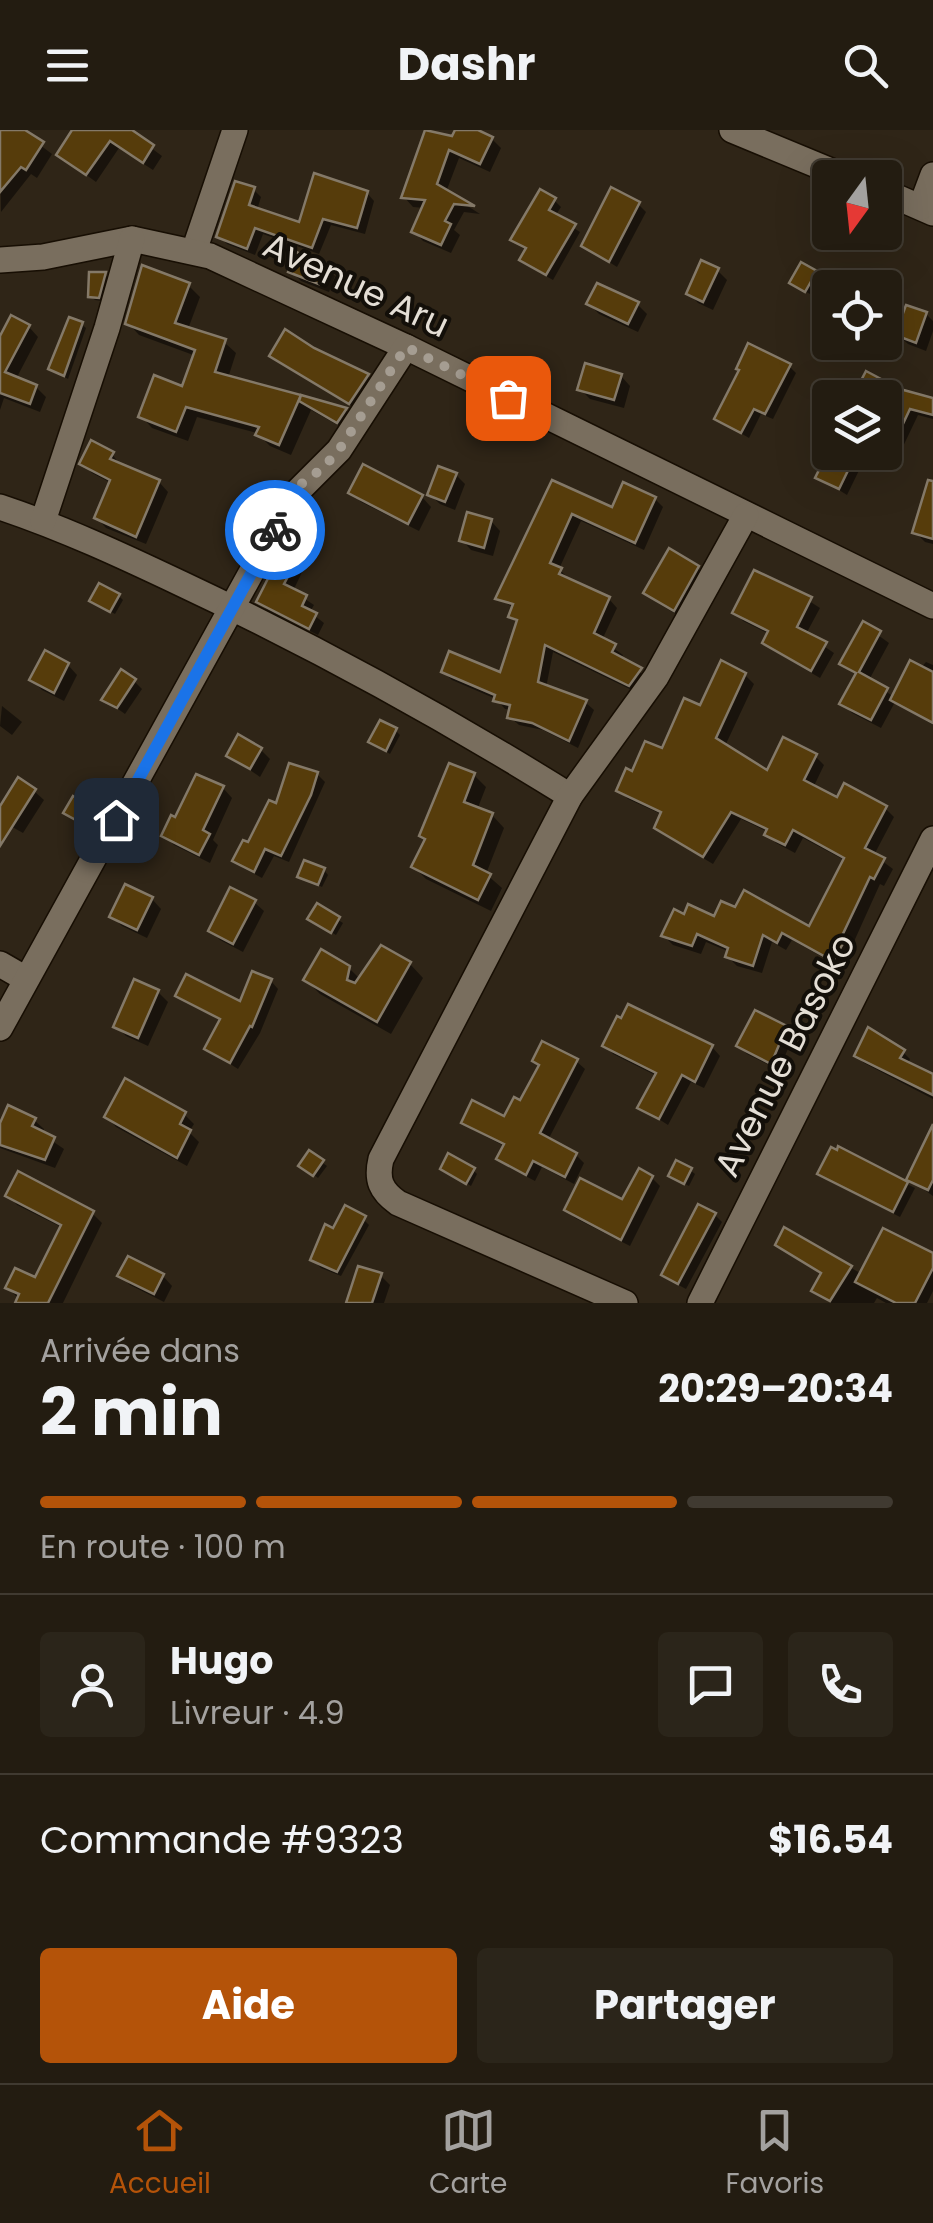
<!DOCTYPE html>
<html lang="fr">
<head>
<meta charset="utf-8">
<style>
  body { margin:0; font-family:Poppins,sans-serif; background:#2b251a; color:#f1f3f6; height:100vh; display:flex; flex-direction:column; font-size:38px; white-space:nowrap }
  * { box-sizing:border-box; margin:0 }
  p { font-size:32px; color:#a3a19f }
  .icon { flex:none; width:55px; height:55px; fill:none; stroke:currentColor; stroke-width:2; stroke-linecap:round; stroke-linejoin:round }
  .map { position:relative; height:1173px; overflow:hidden }
  .details { display:flex; flex-direction:column; background:#231c11; flex:1 }
  .details>* { flex:none }
  .needle { width:65px; rotate:195deg }
  .controls { position:absolute; left:812px; top:30px; display:grid; gap:20px }
  .controls a { display:grid; place-items:center; width:90px; height:90px; border-radius:10px; background:#231c11; box-shadow:0 10px 40px #0002,0 0 0 2px #403a31; font-size:50px }
  .pin { position:absolute; display:grid; place-items:center; width:85px; height:85px; color:#fff; margin:-42px; border-radius:20px; box-shadow:0 5px 15px #0006 }
  .courier { position:absolute; display:grid; place-items:center; width:100px; height:100px; margin:-50px; border:8px solid #1a73e8; border-radius:50%; background:#fff; color:#222; box-shadow:0 2px 12px #0007 }
  .overview em { font-style:normal; font-weight:700 }
  .overview div { display:flex; flex-direction:column-reverse }
  .overview { display:flex; align-items:center; justify-content:space-between; height:170px; padding:0 40px }
  h1 { font-size:65px; font-weight:700; line-height:75px }
  .bar { display:grid; grid-template-columns:repeat(4,1fr); gap:15px 10px; align-content:center; height:120px; padding:0 40px }
  .bar i { height:12px; border-radius:8px; background:#403a31 }
  .bar .active { background:#b45309 }
  .bar p { grid-column:span 4 }
  .line { display:flex; align-items:center; gap:25px; padding:0 40px; border-top:2px solid #403a31 }
  .line div { flex:1 }
  .round { display:grid; place-items:center; flex:none; width:105px; height:105px; border-radius:10px; background:#2b251a }
  .button { display:flex; gap:20px; margin-top:auto; padding:20px 40px }
  .button a { flex:1; height:115px; border-radius:10px; background:#b45309; color:#fff; font-size:40px; font-weight:700; line-height:115px; text-align:center }
  .button a+a { background:#2b251a; color:#f1f3f6 }
  header { display:flex; justify-content:space-between; align-items:center; height:130px; padding:0 40px; background:#231c11; font-size:45px; font-weight:700 }
  .tab-bar { display:flex; justify-content:space-around; align-items:center; height:140px; border-top:2px solid #403a31; background:#231c11; font-size:28px; color:#a3a19f }
  .tab-bar a { display:grid; justify-items:center; gap:5px }
  .tab-bar .active { color:#b45309 }
  .map>svg:first-child { display:block }
  .shadow { fill:#0007 }
  .building { fill:#563c0b; stroke:#847968; stroke-width:2.5 }
  .lines { fill:none; stroke-linecap:round; stroke-linejoin:round }
  .minor-casing { stroke:#170e03; stroke-width:28 }
  .minor { stroke:#796e5e; stroke-width:25 }
  .done { stroke:#a59d92; stroke-width:10; stroke-dasharray:0 18 }
  .route { stroke:#1a73e8; stroke-width:12 }
  .labels { text-anchor:middle; stroke-width:8; stroke-linejoin:round; paint-order:stroke }
  .street-label { font-size:35px; fill:#e4ded5; stroke:#130f09 }
</style>
</head>
<body>
<header><svg class="icon" aria-label="menu" viewBox="0 0 24 24"><path d="M4 6h16M4 12h16M4 18h16"/></svg>Dashr<svg class="icon" aria-label="search" viewBox="0 0 24 24"><circle cx="10" cy="10" r="6"/><path d="M15 15l6 6"/></svg></header>
<div class="map">
<svg width="933" height="1173" viewBox="0 0 933 1173">
  <rect width="100%" height="100%" fill="#2f2517"/>
  <g class="shadow">
    <path d="M0 0H20L52 24 37 48 31 44 1 82Z"/>
    <path d="M75 0H127L162 26 153 40 119 18 96 52 59 25Z"/>
    <path d="M427 0 453 9 457 0H473L492 9 501 18 490 42 459 28 446 62 480 84 464 82 454 100 460 105 451 123 423 111 414 101 424 78 413 77 404 67Z"/>
    <path d="M253 59 261 67 257 80 301 96 367 63 374 71 365 104 331 95 319 124 263 104 255 125 227 114 219 106Z"/>
    <path d="M554 70 561 77 555 86 580 102 553 150 528 136 522 129 527 120 513 110Z"/>
    <path d="M638 74 646 82 617 137 584 116Z"/>
    <path d="M325 136 335 146 329 162 301 151 291 141Z"/>
    <path d="M717 140 727 150 713 180 698 173 689 163Z"/>
    <path d="M815 143 819 147 810 164 797 157Z"/>
    <path d="M105 145 109 149 102 171 95 170 90 166Z"/>
    <path d="M189 156 200 167 188 199 224 212 236 223 228 248 346 280 355 289 348 301 311 280 291 325 270 316 257 303 197 287 188 311 152 298 141 286 184 259 196 226 139 205 128 193Z"/>
    <path d="M589 174H637L647 184 638 202 599 184Z"/>
    <path d="M926 184 933 191V201L926 221 908 214 898 205Z"/>
    <path d="M81 194 86 198 68 249 51 239Z"/>
    <path d="M29 197 38 207 16 249 36 257 46 267 40 282 4 268 0 280V211Z"/>
    <path d="M313 220 368 246 375 254 358 280 272 225Z"/>
    <path d="M789 236 796 243 773 289 761 284 749 308 717 289 742 241Z"/>
    <path d="M621 246 630 256 624 278 590 269 580 259Z"/>
    <path d="M899 261 933 271V289L918 285 898 327 885 321Z"/>
    <path d="M831 322H868L847 365 818 347Z"/>
    <path d="M112 324 121 336 159 352 168 362 146 414 106 398 97 388 111 353 92 343 82 333Z"/>
    <path d="M456 345 465 354 455 380 440 374 430 365Z"/>
    <path d="M553 354 613 380 655 369 663 377 644 420 581 391 559 439 569 449 609 469 617 478 602 510 623 525 621 529 649 549 638 563 553 522 546 558 585 572 594 580 578 618 543 600 519 595 510 587 511 580 505 579 496 569 452 550 443 542 501 546 518 494 511 487 514 478 498 468Z"/>
    <path d="M933 358V414L925 412 915 402Z"/>
    <path d="M351 362 422 367 431 377 419 401 361 372Z"/>
    <path d="M491 391 500 401 493 426 471 420 462 410Z"/>
    <path d="M297 428 305 436 293 461 314 475 310 482 324 493 318 505 267 480 259 471Z"/>
    <path d="M698 438 707 448 684 489 656 472 646 462Z"/>
    <path d="M792 460 820 478 806 504 834 523 820 548 774 521 765 513 769 504 743 491 735 482Z"/>
    <path d="M119 466 123 470 115 484 96 474Z"/>
    <path d="M864 495 889 513 869 550 894 567 926 532 933 535V595L895 572 881 598 852 583 842 573 857 546 842 534Z"/>
    <path d="M68 535 77 545 64 571 42 560 32 550Z"/>
    <path d="M745 545 754 554 725 616 768 643 815 626 824 635 813 658 838 671 885 678 894 687 874 725 893 739 884 756 880 754 842 838 792 810 786 820 772 812 762 843 737 836 728 827 730 822 706 812 701 824 673 815 664 806 685 787 810 799 846 731 803 708 795 723 776 713 768 702 741 689 713 734 666 706 657 697 663 685 628 669 619 660 663 621 701 578Z"/>
    <path d="M134 551 142 559 125 584 104 569Z"/>
    <path d="M2 576 22 592 12 605 0 596Z"/>
    <path d="M396 601 400 605 390 624 371 612Z"/>
    <path d="M261 620 270 629 260 647 229 625Z"/>
    <path d="M317 644 325 652 289 732 274 726 262 748 243 738 235 730 277 677Z"/>
    <path d="M474 645 486 657 477 680 492 685 504 698 486 744 502 758 491 781 426 749 414 737 427 711 422 706Z"/>
    <path d="M223 658 232 668 213 710 218 715 210 733 174 715 164 705 176 690Z"/>
    <path d="M34 661 44 670 23 703 7 694 0 686V680Z"/>
    <path d="M93 680 97 684 90 697 70 687Z"/>
    <path d="M324 740 328 745 322 757 300 746Z"/>
    <path d="M152 769 161 779 147 808 122 796 112 787Z"/>
    <path d="M254 772 264 781 243 822 220 810 211 800Z"/>
    <path d="M317 777 343 793 336 805 314 792Z"/>
    <path d="M410 834 423 848 391 904 320 864 306 850 349 838 360 849Z"/>
    <path d="M271 851 278 859 260 903 238 939 207 919 222 891 186 873 178 866 242 874Z"/>
    <path d="M158 862 168 872 148 916 126 906 116 896Z"/>
    <path d="M785 899 793 907 779 940 747 924 739 916Z"/>
    <path d="M605 915 712 917 720 926 704 958 691 952 668 995 640 977 657 946 613 924Z"/>
    <path d="M903 922 910 929 908 934 933 947V969L864 933 857 926Z"/>
    <path d="M576 931 585 939 548 1010 576 1025 584 1033 574 1054 542 1037 535 1051 508 1037 499 1029 506 1017 473 1000 464 992 505 989 521 973 541 936Z"/>
    <path d="M184 984 194 994 189 1002 199 1012 187 1036 116 997 107 987Z"/>
    <path d="M34 990 44 999 42 1004 64 1019 55 1038 0 1018V999Z"/>
    <path d="M933 993V1066L909 1049Z"/>
    <path d="M840 1020 915 1058 900 1087 827 1050 820 1043Z"/>
    <path d="M310 1024 327 1036 318 1048 306 1039Z"/>
    <path d="M443 1039 473 1040 477 1044 471 1056Z"/>
    <path d="M690 1040 695 1044 689 1056 675 1049Z"/>
    <path d="M652 1048 660 1056 630 1116 575 1088 567 1080 623 1073Z"/>
    <path d="M8 1065 92 1083 102 1093 63 1173H17L19 1169 8 1158 36 1150 63 1098 17 1075Z"/>
    <path d="M715 1085 722 1092 686 1159 671 1151 664 1144Z"/>
    <path d="M361 1087 369 1095 341 1146 321 1138 313 1130 334 1101Z"/>
    <path d="M785 1101 862 1144 933 1126V1161L927 1173H886L877 1168 874 1173H831L814 1160 823 1145 778 1115Z"/>
    <path d="M360 1139 380 1145 390 1155 384 1173H349Z"/>
    <path d="M120 1145 163 1146 172 1156 164 1172 130 1155Z"/>
  </g>
  <g class="building">
    <path d="M0 0H25L44 12 26 40 21 37 0 62Z"/>
    <path d="M72 0H132L154 15 143 33 110 11 86 45 56 25Z"/>
    <path d="M425 0 452 6 455 0H478L493 7 480 34 449 20 437 54 475 76 454 74 445 91 451 94 441 115 411 102 425 70 401 68Z"/>
    <path d="M314 43 368 61 357 98 323 89 312 118 255 98 247 119 216 107 235 51 255 57 249 75 299 92Z"/>
    <path d="M611 57 640 72 609 132 581 116Z"/>
    <path d="M540 59 556 68 549 80 576 94 546 145 519 130 526 118 510 110Z"/>
    <path d="M296 122 326 134 319 154 288 142Z"/>
    <path d="M701 130 719 138 703 172 686 164Z"/>
    <path d="M801 132 817 141 805 162 789 153Z"/>
    <path d="M142 135 190 153 175 193 226 209 215 242 301 265 279 315 255 305 259 297 186 277 176 302 138 287 154 245 182 256 195 220 125 194Z"/>
    <path d="M89 142H106L99 168 88 167Z"/>
    <path d="M597 153 639 172 628 194 586 174Z"/>
    <path d="M906 175 927 182 916 213 895 205Z"/>
    <path d="M11 185 30 195 5 242 37 255 30 274 0 263V206Z"/>
    <path d="M69 187 83 192 64 246 48 239Z"/>
    <path d="M285 199 314 218 369 244 349 274 269 226Z"/>
    <path d="M748 213 791 234 765 284 754 279 741 303 714 289 739 240 736 239Z"/>
    <path d="M585 233 622 244 614 270 577 260Z"/>
    <path d="M866 241 900 259 933 268V285L910 279 885 332V268H852Z"/>
    <path d="M301 265 347 278 337 293 299 271Z"/>
    <path d="M91 310 114 322 110 329 160 350 136 407 94 388 110 350 79 334Z"/>
    <path d="M828 322H857L839 359 815 348Z"/>
    <path d="M363 334 423 365 408 394 348 363Z"/>
    <path d="M438 336 457 343 445 372 427 365Z"/>
    <path d="M552 350 612 377 623 352 656 367 635 413 572 384 550 433 562 438 559 444 610 467 594 503 616 514 612 522 642 538 629 556 545 515 538 552 587 570 569 611 532 593 507 588 510 575 493 571 495 565 441 542 449 521 500 542 517 490 508 487 513 474 495 469Z"/>
    <path d="M928 350 933 351V409L912 403Z"/>
    <path d="M467 382 492 389 484 418 459 411Z"/>
    <path d="M669 418 699 436 674 481 643 463Z"/>
    <path d="M283 419 299 426 284 454 307 465 302 476 317 483 309 499 256 472Z"/>
    <path d="M754 440 812 467 797 497 827 512 811 541 762 513 768 501 732 483Z"/>
    <path d="M99 453 120 464 110 482 89 471Z"/>
    <path d="M863 491 881 501 859 542 888 558 871 590 839 574 856 543 839 534Z"/>
    <path d="M45 520 69 533 54 563 29 550Z"/>
    <path d="M721 530 746 543 716 608 767 640 783 607 817 624 804 650 837 667 844 653 887 676 865 718 885 728 874 749 870 747 841 808 845 810 833 831 782 803 777 813 763 805 753 836 725 827 728 818 697 804 692 816 661 806 674 779 684 784 688 774 714 786 721 771 735 777 744 760 809 796 844 728 793 700 785 715 764 705 767 699 731 682 703 727 654 698 661 682 616 661 626 638 632 641 645 611 662 618 684 568 700 575Z"/>
    <path d="M910 530 933 542V593L890 570Z"/>
    <path d="M121 539 136 549 117 578 101 570Z"/>
    <path d="M380 590 397 598 386 621 368 612Z"/>
    <path d="M238 604 262 618 250 639 226 626Z"/>
    <path d="M289 633 318 642 311 665 281 726 265 719 254 742 232 731 243 710 248 712 269 670 276 673Z"/>
    <path d="M449 633 475 643 464 672 493 683 473 735 491 744 478 770 411 737 425 709 419 706Z"/>
    <path d="M196 644 224 656 203 700 210 704 199 725 161 706 171 685 175 687Z"/>
    <path d="M18 647 36 659 0 716V676Z"/>
    <path d="M73 666 95 678 85 695 63 683Z"/>
    <path d="M304 730 325 738 318 755 297 747Z"/>
    <path d="M125 754 153 767 137 800 109 787Z"/>
    <path d="M230 757 256 770 233 814 208 801Z"/>
    <path d="M317 773 340 787 331 803 307 789Z"/>
    <path d="M381 815 411 832 377 892 303 850 321 819 350 836 347 850 355 853Z"/>
    <path d="M252 841 272 849 252 897 250 896 230 933 204 919 220 889 175 866 186 844 240 871Z"/>
    <path d="M134 849 159 860 138 908 113 897Z"/>
    <path d="M628 874 713 915 695 952 682 945 659 989 637 978 656 943 602 916 617 886 621 888Z"/>
    <path d="M755 880 787 896 771 934 736 916Z"/>
    <path d="M868 897 905 920 900 928 933 944V965L854 926Z"/>
    <path d="M542 911 578 929 540 1003 577 1023 565 1047 533 1031 526 1045 496 1029 504 1014 461 993 472 970 504 986 514 967 520 970 539 935 532 931Z"/>
    <path d="M125 948 186 982 180 994 191 1000 177 1028 104 987Z"/>
    <path d="M8 975 36 988 32 996 55 1007 45 1030 0 1015V993Z"/>
    <path d="M933 994V1050L928 1060 906 1050Z"/>
    <path d="M838 1016 908 1052 893 1082 817 1044 831 1017 837 1020Z"/>
    <path d="M309 1020 324 1030 313 1046 298 1036Z"/>
    <path d="M448 1023 475 1038 466 1054 440 1039Z"/>
    <path d="M676 1030 692 1038 684 1054 668 1046Z"/>
    <path d="M639 1038 653 1046 621 1110 564 1080 580 1048 622 1069Z"/>
    <path d="M18 1041 94 1081 48 1173H15L19 1164 5 1158 15 1138 35 1147 61 1095 5 1066Z"/>
    <path d="M698 1074 716 1083 678 1154 661 1145Z"/>
    <path d="M345 1075 366 1086 337 1142 310 1130 325 1094 333 1098Z"/>
    <path d="M784 1097 852 1136 830 1171 811 1161 821 1143 775 1115Z"/>
    <path d="M883 1098 933 1123V1138L915 1173H896L855 1152Z"/>
    <path d="M128 1126 164 1144 154 1164 117 1146Z"/>
    <path d="M358 1136 382 1143 372 1173H346Z"/>
  </g>
  <g class="lines">
    <defs>
      <g id="minor">
        <path d="M732 0 848 48"/>
        <path d="M885 62 933 83"/>
        <path d="M921 77 933 45"/>
        <path d="M194 121 235 0"/>
        <path d="M0 130 43 127 132 109 210 126 406 217 933 476"/>
        <path d="M0 377C63 398 123 426 182 454 316 517 445 588 570 666"/>
        <path d="M43 391 107 198 132 109"/>
        <path d="M0 834 26 849"/>
        <path d="M0 898 294 365 339 320 406 217"/>
        <path d="M625 1173 398 1073C381 1061 376 1050 381 1029L570 666 656 547 746 385"/>
        <path d="M700 1173 933 709"/>
      </g>
    </defs>
    <use href="#minor" class="minor-casing"/>
    <use href="#minor" class="minor"/>
  </g>
  <g class="lines">
    <path class="done" d="M275 400 300 355 323 338 339 320 406 217 508 268"/>
    <path class="route" d="M116 690 275 400"/>
  </g>
  <g class="labels">
    <g class="street-label">
      <text transform="translate(356 155) rotate(25)" y="12">Avenue Aru</text>
      <text transform="translate(785 925) rotate(-63)" y="12">Avenue Basoko</text>
    </g>
  </g>
</svg>
<div class="controls">
<a><svg class="needle" viewBox="-14 -14 28 28"><path d="M0-13l5 13h-10z" fill="#e53935"/><path d="M0 13l5-13h-10z" fill="#a3a19f"/></svg></a>
<a><svg class="icon" aria-label="locate" viewBox="0 0 24 24"><circle cx="12" cy="12" r="6"/><path d="M12 2v4M12 18v4M2 12h4M18 12h4"/></svg></a>
<a><svg class="icon" aria-label="layers" viewBox="0 0 24 24"><path d="M12 4l9 5-9 5-9-5zM3 14l9 5 9-5"/></svg></a>
</div>
<div class="pin" style="left:508px;top:268px;background:#ea580c"><svg class="icon" aria-label="bag" viewBox="0 0 24 24"><path d="M5 8h14l-1 12H6zM9 8a3 3 0 0 1 6 0"/></svg></div>
<div class="pin" style="left:116px;top:690px;background:#1f2937"><svg class="icon" aria-label="home" viewBox="0 0 24 24"><path d="M3 11l9-7 9 7M6 9v11h12V9"/></svg></div>
<div class="courier" style="left:275px;top:400px"><svg class="icon" aria-label="bike" viewBox="0 0 24 24"><circle cx="6" cy="16" r="4"/><circle cx="18" cy="16" r="4"/><path d="M6 16l4-8h5l3 8M10 8l3 8H6M13 5h3"/></svg></div>
</div>
<section class="details">
<div class="overview"><div><h1>2 min</h1><p>Arrivée dans</p></div><em>20:29–20:34</em></div>
<div class="bar"><i class="active"></i><i class="active"></i><i class="active"></i><i></i><p>En route · 100 m</p></div>
<div class="line" style="height:180px"><a class="round"><svg class="icon" aria-label="person" viewBox="0 0 24 24"><circle cx="12" cy="8" r="4"/><path d="M4 21q1-7 8-7t8 7"/></svg></a><div><b>Hugo</b><p>Livreur · 4.9</p></div><a class="round"><svg class="icon" aria-label="chat" viewBox="0 0 24 24"><path d="M4 5h16v11H9l-5 4z"/></svg></a><a class="round"><svg class="icon" aria-label="phone" viewBox="0 0 24 24"><path d="M5 4h4l2 5-3 2q2 4 5 5l2-3 5 2v4C11 20 4 13 5 4z"/></svg></a></div>
<div class="line" style="height:130px"><div>Commande #9323</div><b>$16.54</b></div>
<div class="button"><a>Aide</a><a>Partager</a></div>
</section>
<nav class="tab-bar">
<a class="active"><svg class="icon" aria-label="home" viewBox="0 0 24 24"><path d="M3 11l9-7 9 7M6 9v11h12V9"/></svg>Accueil</a>
<a><svg class="icon" aria-label="map" viewBox="0 0 24 24"><path d="M3 6l6-2 6 2 6-2v14l-6 2-6-2-6 2zM9 4v14M15 6v14"/></svg>Carte</a>
<a><svg class="icon" aria-label="saved" viewBox="0 0 24 24"><path d="M7 4h10v16l-5-4-5 4z"/></svg>Favoris</a>
</nav>
</body>
</html>
